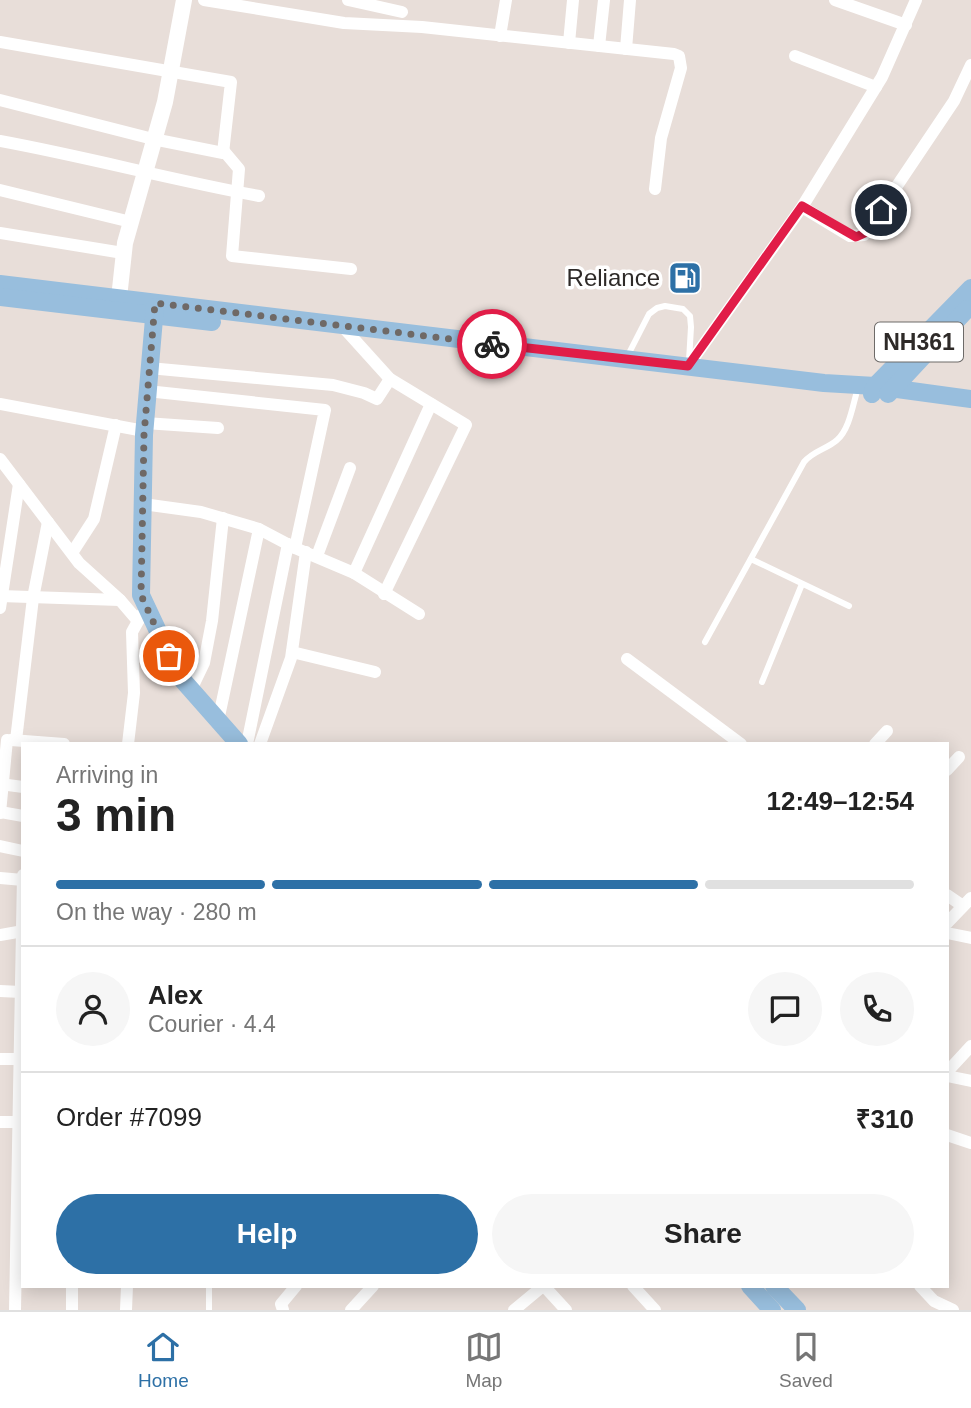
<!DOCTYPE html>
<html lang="en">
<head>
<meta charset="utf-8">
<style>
  body { margin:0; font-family:Arial,sans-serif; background:#f6f6f6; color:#222; height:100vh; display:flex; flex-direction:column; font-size:26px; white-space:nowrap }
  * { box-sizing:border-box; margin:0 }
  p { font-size:23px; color:#767676 }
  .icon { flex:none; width:38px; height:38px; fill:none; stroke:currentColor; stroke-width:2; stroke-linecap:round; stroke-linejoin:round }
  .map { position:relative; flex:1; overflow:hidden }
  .details { position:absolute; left:21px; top:742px; width:928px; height:546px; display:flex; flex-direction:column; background:#fff; border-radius:0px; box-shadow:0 4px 18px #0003 }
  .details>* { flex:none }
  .pin { position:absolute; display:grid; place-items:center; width:60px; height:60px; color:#fff; margin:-30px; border:4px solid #fff; border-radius:50%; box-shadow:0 2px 7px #0007 }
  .courier { position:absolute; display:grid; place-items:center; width:70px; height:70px; margin:-35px; border:5px solid #e11d48; border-radius:50%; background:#fff; color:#222; box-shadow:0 2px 9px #0007 }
  .head em { font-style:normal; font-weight:700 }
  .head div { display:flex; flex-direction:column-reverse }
  .head { display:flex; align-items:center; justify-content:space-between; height:119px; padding:0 35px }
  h1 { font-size:46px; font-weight:700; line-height:52px }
  .bar { display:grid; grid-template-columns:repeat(4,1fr); gap:10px 7px; align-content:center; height:84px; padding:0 35px }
  .bar i { height:9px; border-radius:5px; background:#e0e0e0 }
  .bar .current { background:#2d70a6 }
  .bar p { grid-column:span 4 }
  .line { display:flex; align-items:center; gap:18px; padding:0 35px; border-top:2px solid #e0e0e0 }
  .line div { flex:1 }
  .round { display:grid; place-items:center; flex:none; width:74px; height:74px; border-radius:37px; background:#f6f6f6 }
  .cta { display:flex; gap:14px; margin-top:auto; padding:14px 35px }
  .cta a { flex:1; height:80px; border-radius:42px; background:#2d70a6; color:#fff; font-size:28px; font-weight:700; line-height:80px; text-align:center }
  .cta a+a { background:#f6f6f6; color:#222 }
  .menu { display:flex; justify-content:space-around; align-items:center; height:98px; border-top:2px solid #e0e0e0; background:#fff; font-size:19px; color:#767676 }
  .menu a { display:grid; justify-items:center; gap:4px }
  .menu .current { color:#2d70a6 }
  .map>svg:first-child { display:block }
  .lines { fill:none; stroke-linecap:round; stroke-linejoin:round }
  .service { stroke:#fff; stroke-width:6 }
  .minor { stroke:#fff; stroke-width:12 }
  .secondary { stroke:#fff; stroke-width:16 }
  .primary { stroke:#98bedd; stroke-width:18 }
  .done { stroke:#6f6966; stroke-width:7; stroke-dasharray:0 12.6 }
  .route { stroke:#e11d48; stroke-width:9 }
  .labels { text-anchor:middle; stroke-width:7; stroke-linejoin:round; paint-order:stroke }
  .shield { fill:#fff; stroke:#6d6a68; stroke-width:2 }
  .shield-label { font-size:23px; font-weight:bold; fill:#2e2a28 }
  .poi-label { font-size:24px; fill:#2e2a28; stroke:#fff; text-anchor:end }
</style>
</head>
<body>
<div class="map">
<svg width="971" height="1310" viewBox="0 0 971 1310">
  <rect width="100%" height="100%" fill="#e8ded9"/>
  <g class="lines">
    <g class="service">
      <path d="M627 357 649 314 657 308 665 306 683 309 690 316 691 327 689 361"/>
      <path d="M751 559 849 606"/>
      <path d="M705 642 804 462C813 451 827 449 837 440 850 429 853 403 858 388"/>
      <path d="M762 682 802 584"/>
      <path d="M209 1286V1310"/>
    </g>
    <g class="minor">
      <path d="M204 0 344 23 422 27 674 54 679 56 681 68 661 138 655 189"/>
      <path d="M348 0 402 12"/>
      <path d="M835 0 906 25"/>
      <path d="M500 36 506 0"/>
      <path d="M0 42 231 82 223 153 153 139 0 100"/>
      <path d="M569 43 573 0"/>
      <path d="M599 46 604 0"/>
      <path d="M626 49 630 0"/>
      <path d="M795 56 876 87"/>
      <path d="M0 141C87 157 172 180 259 196"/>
      <path d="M223 150 239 169 232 256 351 269"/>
      <path d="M0 190 131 222"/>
      <path d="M802 207 850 236 864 235 954 101 971 65"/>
      <path d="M0 233 123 253"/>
      <path d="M343 327 390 379 466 425 384 594"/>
      <path d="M688 366 802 207 882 77 916 0"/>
      <path d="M149 368 333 385 364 393 377 399 390 379"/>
      <path d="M147 391 325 410 295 548"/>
      <path d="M0 404 144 431"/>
      <path d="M145 423 218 428"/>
      <path d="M0 459 79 563 120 600 138 621"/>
      <path d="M143 504 201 512 259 529 295 548 354 573 419 614"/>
      <path d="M72 553 94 519 116 425"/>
      <path d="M317 556 350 468"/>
      <path d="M354 573 431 404"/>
      <path d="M0 596 120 600"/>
      <path d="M0 608 19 484"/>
      <path d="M292 652 375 672"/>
      <path d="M627 659 741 744"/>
      <path d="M191 690 204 663 212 621 223 518"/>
      <path d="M218 721 259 529"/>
      <path d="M11 740 64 744"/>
      <path d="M16 740 33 598 48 522"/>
      <path d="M128 744 134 693 132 632 142 614"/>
      <path d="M247 744 288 544"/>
      <path d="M260 744 291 658 306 552"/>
      <path d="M875 744 887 731"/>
      <path d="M947 770 959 757"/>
      <path d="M0 784 23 787"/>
      <path d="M0 812 23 816"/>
      <path d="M0 813 7 740"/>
      <path d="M0 846 23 851"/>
      <path d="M0 878 23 880"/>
      <path d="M947 895 963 906"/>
      <path d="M947 923 971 898"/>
      <path d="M947 933 971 938"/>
      <path d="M0 935 23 931"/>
      <path d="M0 991 21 992"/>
      <path d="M0 1059H21"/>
      <path d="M947 1072 971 1046"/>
      <path d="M947 1076 971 1081"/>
      <path d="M0 1122H23"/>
      <path d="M947 1135 971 1143"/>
      <path d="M544 1286 566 1310"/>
      <path d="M633 1286 655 1310"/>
      <path d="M920 1286 934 1301 953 1310"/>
      <path d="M15 1310 23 875"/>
      <path d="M72 1310V1286"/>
      <path d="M126 1310 127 1286"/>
      <path d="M283 1310 281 1304 296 1286"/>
      <path d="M351 1310 373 1286"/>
      <path d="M514 1310 543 1286"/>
    </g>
    <path class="secondary" d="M119 298 125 243 165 102 184 0"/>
    <g class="primary">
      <path d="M0 284 824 383 875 386 971 399"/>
      <path d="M0 297 212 322"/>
      <path d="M155 307 144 435 141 595 179 676 239 744"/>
      <path d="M872 394 875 386 971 288"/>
      <path d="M888 394 967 309"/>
      <path d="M750 1286 772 1310"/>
      <path d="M774 1286 797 1310"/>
    </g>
  </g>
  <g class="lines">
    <path class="done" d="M169 656 141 595 144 435 155 303 492 344"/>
    <path class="route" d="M492 344 688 366 802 206 856 237 867 232 881 210"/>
  </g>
  <defs>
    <symbol id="fuel-square" viewBox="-11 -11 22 22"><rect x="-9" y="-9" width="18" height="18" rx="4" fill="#2d70a6" stroke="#fff"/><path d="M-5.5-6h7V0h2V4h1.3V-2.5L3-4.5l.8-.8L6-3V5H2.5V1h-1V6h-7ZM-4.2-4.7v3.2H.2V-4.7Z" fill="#fff"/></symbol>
  </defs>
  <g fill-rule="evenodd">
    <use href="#fuel-square" x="666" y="259" width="38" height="38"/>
  </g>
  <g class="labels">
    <rect class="shield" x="875" y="322.5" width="88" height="39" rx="5"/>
    <g class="shield-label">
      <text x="919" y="350">NH361</text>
    </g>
    <g class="poi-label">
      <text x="660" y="286">Reliance</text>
    </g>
  </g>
</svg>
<div class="pin" style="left:169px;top:656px;background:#ea580c"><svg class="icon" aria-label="bag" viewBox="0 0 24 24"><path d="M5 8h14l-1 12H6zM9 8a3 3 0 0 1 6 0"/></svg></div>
<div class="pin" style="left:881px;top:210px;background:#1f2937"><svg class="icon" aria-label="home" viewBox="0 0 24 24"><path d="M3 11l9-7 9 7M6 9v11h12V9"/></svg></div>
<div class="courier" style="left:492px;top:344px"><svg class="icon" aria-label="bike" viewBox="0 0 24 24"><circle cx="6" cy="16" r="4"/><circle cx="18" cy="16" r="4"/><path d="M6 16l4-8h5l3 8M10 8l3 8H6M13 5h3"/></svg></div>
<section class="details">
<div class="head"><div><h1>3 min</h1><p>Arriving in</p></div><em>12:49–12:54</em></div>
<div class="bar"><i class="current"></i><i class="current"></i><i class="current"></i><i></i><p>On the way · 280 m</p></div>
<div class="line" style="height:126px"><a class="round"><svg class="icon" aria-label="person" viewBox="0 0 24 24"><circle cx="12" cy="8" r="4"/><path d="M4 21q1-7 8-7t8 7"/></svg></a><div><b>Alex</b><p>Courier · 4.4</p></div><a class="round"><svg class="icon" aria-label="chat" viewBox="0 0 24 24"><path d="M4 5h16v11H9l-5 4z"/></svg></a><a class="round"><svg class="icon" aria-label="phone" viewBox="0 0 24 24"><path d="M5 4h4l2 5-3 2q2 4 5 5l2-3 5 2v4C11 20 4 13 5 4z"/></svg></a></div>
<div class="line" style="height:91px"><div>Order #7099</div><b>₹310</b></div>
<div class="cta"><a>Help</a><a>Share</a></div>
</section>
</div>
<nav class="menu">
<a class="current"><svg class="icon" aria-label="home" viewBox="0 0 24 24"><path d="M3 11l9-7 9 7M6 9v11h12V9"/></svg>Home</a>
<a><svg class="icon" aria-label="map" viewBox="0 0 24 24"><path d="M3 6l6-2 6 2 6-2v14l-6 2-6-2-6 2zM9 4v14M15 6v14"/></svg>Map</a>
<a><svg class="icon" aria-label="saved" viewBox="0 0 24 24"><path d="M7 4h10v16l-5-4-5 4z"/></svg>Saved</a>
</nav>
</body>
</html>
